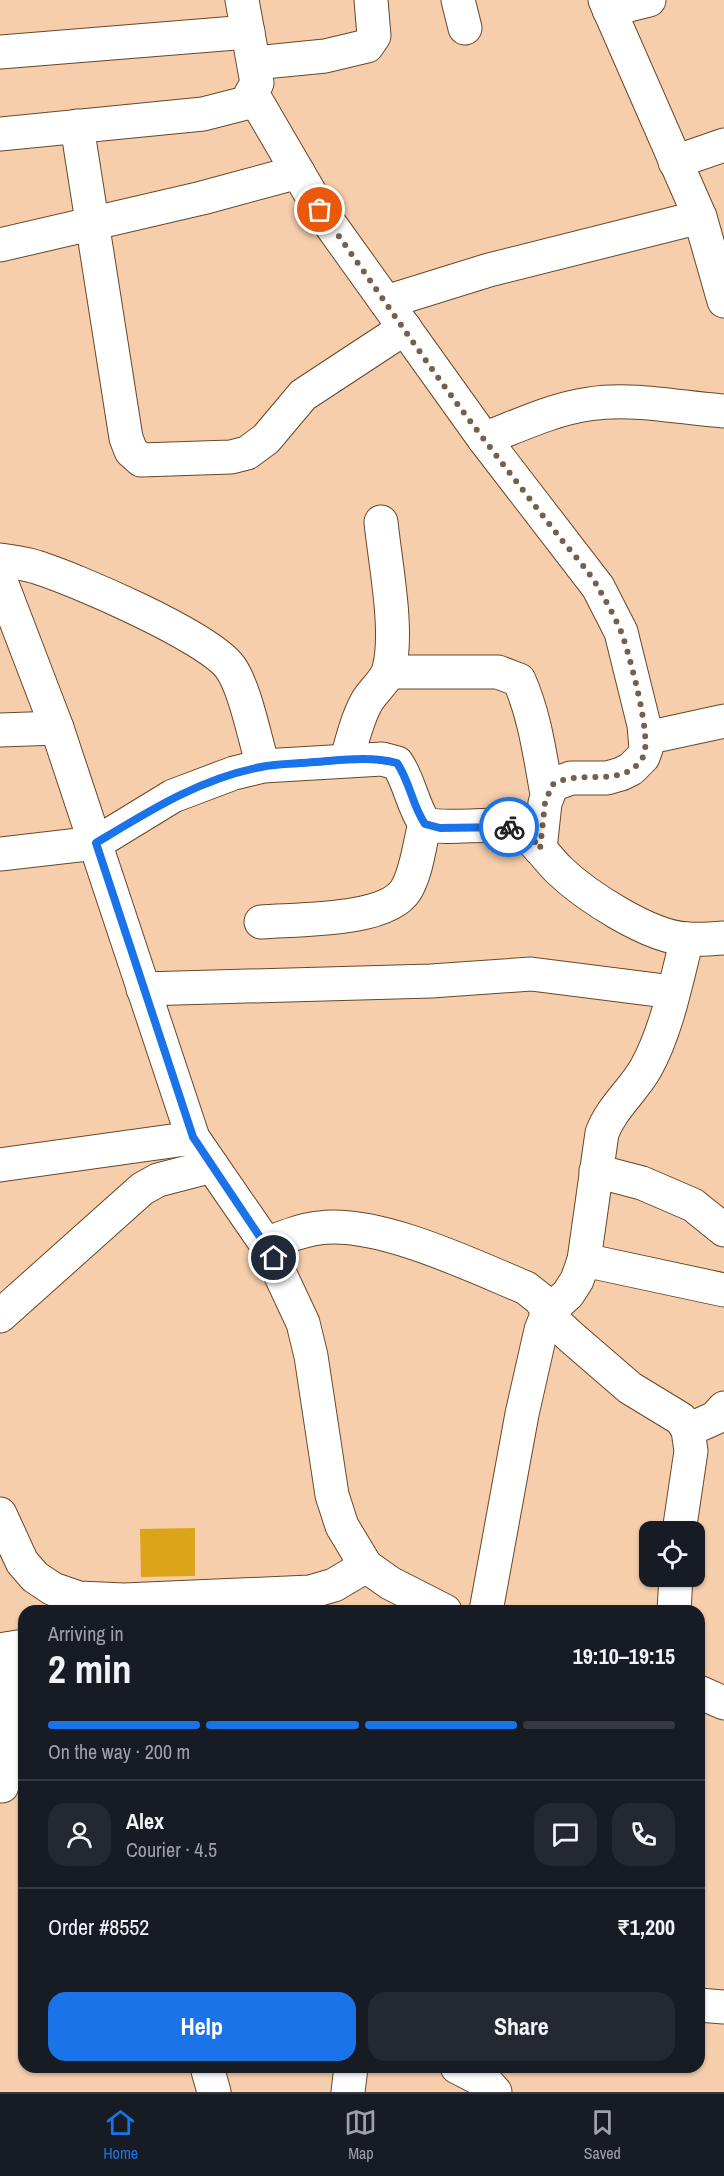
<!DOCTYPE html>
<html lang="en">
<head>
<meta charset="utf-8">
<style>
  body { margin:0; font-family:"Archivo Narrow",sans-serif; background:#242831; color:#f1f3f6; height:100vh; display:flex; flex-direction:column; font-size:22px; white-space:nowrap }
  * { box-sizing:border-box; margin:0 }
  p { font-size:20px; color:#9ea1a6 }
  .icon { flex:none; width:33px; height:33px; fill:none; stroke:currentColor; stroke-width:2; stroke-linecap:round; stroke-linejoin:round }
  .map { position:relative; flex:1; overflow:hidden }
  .panel { position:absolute; left:18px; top:1605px; width:687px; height:468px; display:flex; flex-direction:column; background:#171b24; border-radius:18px; box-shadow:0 2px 4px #0004 }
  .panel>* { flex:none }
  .tools { position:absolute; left:639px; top:1521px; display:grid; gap:12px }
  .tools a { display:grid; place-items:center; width:66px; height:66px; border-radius:12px; background:#171b24; box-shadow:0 2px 4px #0004; font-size:30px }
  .pin { position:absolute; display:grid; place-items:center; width:51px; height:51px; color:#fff; margin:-26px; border:3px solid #fff; border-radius:50%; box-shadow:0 2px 6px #0007 }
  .courier { position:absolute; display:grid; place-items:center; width:60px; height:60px; margin:-30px; border:4px solid #1a73e8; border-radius:50%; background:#fff; color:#222; box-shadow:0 2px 8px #0007 }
  .overview em { font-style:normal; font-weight:700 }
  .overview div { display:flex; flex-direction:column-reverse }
  .overview { display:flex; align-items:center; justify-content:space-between; height:102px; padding:0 30px }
  h1 { font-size:39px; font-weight:700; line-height:45px }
  .bar { display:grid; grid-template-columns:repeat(4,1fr); gap:9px 6px; align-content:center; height:72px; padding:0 30px }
  .bar i { height:8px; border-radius:4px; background:#363941 }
  .bar .active { background:#1a73e8 }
  .bar p { grid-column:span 4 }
  .line { display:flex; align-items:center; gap:15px; padding:0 30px; border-top:2px solid #363941 }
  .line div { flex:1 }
  .round { display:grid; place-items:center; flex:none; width:63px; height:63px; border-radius:18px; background:#242831 }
  .button { display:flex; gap:12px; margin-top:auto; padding:12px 30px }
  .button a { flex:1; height:69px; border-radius:18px; background:#1a73e8; color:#fff; font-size:24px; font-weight:700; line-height:69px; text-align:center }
  .button a+a { background:#242831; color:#f1f3f6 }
  .menu { display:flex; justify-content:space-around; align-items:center; height:84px; border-top:2px solid #363941; background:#171b24; font-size:16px; color:#9ea1a6 }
  .menu a { display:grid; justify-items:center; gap:3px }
  .menu .active { color:#1a73e8 }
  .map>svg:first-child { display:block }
  .building { fill:#dba419 }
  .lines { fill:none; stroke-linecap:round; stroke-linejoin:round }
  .street-casing { stroke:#684728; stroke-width:35 }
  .street { stroke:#fff; stroke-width:33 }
  .done { stroke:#77604b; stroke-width:6; stroke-dasharray:0 10.8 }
  .route { stroke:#1a73e8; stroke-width:8 }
</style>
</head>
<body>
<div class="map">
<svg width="724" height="2092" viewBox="0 0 724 2092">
  <rect width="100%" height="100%" fill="#f6ceac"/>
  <path class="building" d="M195 1528V1576L141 1577 140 1529Z"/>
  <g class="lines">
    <defs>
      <g id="street">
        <path d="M458 0 465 28"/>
        <path d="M605 0 700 217 724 301"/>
        <path d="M609 10 649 0"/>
        <path d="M0 52 248 32"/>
        <path d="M254 63 325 56 367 46 374 36 371 0"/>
        <path d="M253 95 320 210 484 439 598 587 621 632 644 725 646 749 643 757 631 769 621 774 607 778H571L552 785 545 803 540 849"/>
        <path d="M77 126 126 438 131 451 141 460 231 457 247 453 266 439 303 395 405 328"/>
        <path d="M0 134 203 114 246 103 257 83 242 0"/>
        <path d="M675 162 724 145"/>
        <path d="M0 245 202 198 298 172"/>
        <path d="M386 302 489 270 700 217"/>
        <path d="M484 439C518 426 553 409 589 404 633 397 681 408 724 411"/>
        <path d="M0 560C12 562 24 563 36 567 75 579 207 636 230 667 245 687 255 740 263 766"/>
        <path d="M0 579 57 728 193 1138 266 1244 303 1323 311 1356 332 1495 342 1526 366 1566 390 1583 445 1611"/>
        <path d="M389 672H498L519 680C535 716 540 756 547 794"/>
        <path d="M0 730 57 728"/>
        <path d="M646 738 724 721"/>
        <path d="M347 759C352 740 357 720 366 703 372 691 386 682 389 669 399 631 385 562 381 522"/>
        <path d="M0 854 96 843 173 796 234 773 263 766 382 759 397 763C410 782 412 805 425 824 450 831 497 820 516 829 535 839 544 855 559 870 586 896 649 937 687 939 699 940 712 939 724 938"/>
        <path d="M261 922C297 919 386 922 406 890 417 872 419 845 425 824"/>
        <path d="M143 989 431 981 531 974 673 992"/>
        <path d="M0 1165 193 1138"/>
        <path d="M596 1171 642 1183 693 1205 724 1230"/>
        <path d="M266 1244C284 1237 301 1230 319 1228 378 1220 471 1265 526 1288L540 1299 556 1323 571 1337 630 1388 681 1419 688 1430 691 1451 679 1532"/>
        <path d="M584 1260 724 1290"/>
        <path d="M0 1316 142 1189 158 1180 212 1166"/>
        <path d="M688 1430 715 1418 724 1408"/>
        <path d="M0 1514 22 1562 35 1577 53 1589 79 1598 124 1600 310 1592 334 1585 366 1566"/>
        <path d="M486 1611 522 1414 541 1330 548 1312 568 1294 577 1280 584 1260 602 1133C612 1107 633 1091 646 1068 667 1030 676 982 687 939"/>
        <path d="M674 1611 676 1576"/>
        <path d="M699 1692 724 1703"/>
        <path d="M2 1786 3 1654 5 1649 24 1646"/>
        <path d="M699 2005 724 2007"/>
        <path d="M207 2067 214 2092"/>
        <path d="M457 2067 486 2082 495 2092"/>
        <path d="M348 2092 351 2067"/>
      </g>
    </defs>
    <use href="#street" class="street-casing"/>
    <use href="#street" class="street"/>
  </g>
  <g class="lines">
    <path class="done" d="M320 210C376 287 428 367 486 442 511 475 536 507 561 539 574 555 589 571 599 589 607 603 616 619 622 634 629 654 653 740 643 757 623 791 579 767 552 785L545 803 540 849 532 838 509 827"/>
    <path class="route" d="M274 1258 193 1137 96 843C149 811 199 779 261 767 278 763 297 764 315 762 343 760 370 756 397 763 410 782 412 805 425 824L440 828 509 827"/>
  </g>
</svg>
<div class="tools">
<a><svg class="icon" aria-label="locate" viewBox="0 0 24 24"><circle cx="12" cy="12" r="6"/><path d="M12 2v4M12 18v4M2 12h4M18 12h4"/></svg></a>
</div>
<div class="pin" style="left:320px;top:210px;background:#ea580c"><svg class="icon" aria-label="bag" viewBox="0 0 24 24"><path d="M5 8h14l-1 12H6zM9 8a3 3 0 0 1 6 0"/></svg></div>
<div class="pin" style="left:274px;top:1258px;background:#1f2937"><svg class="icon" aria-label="home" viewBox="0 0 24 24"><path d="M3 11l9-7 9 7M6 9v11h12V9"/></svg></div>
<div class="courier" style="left:509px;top:827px"><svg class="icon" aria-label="bike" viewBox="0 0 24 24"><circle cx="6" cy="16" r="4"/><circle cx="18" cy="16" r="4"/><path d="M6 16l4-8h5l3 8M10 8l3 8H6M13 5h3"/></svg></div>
<section class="panel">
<div class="overview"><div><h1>2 min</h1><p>Arriving in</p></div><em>19:10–19:15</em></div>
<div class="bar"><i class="active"></i><i class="active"></i><i class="active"></i><i></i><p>On the way · 200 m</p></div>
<div class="line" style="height:108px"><a class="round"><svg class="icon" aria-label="person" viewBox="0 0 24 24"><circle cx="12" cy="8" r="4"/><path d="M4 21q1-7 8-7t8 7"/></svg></a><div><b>Alex</b><p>Courier · 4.5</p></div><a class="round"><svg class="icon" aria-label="chat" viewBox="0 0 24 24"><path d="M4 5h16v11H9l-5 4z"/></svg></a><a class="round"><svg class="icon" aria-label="phone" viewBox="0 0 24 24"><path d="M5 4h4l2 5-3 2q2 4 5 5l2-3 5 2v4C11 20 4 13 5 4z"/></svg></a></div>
<div class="line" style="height:78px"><div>Order #8552</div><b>₹1,200</b></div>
<div class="button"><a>Help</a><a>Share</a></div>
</section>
</div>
<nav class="menu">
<a class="active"><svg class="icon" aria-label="home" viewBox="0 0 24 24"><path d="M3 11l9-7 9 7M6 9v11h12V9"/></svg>Home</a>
<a><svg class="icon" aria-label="map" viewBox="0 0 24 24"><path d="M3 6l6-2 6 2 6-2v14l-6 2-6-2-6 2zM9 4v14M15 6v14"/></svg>Map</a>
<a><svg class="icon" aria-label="saved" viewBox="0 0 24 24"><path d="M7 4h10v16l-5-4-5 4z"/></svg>Saved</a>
</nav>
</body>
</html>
